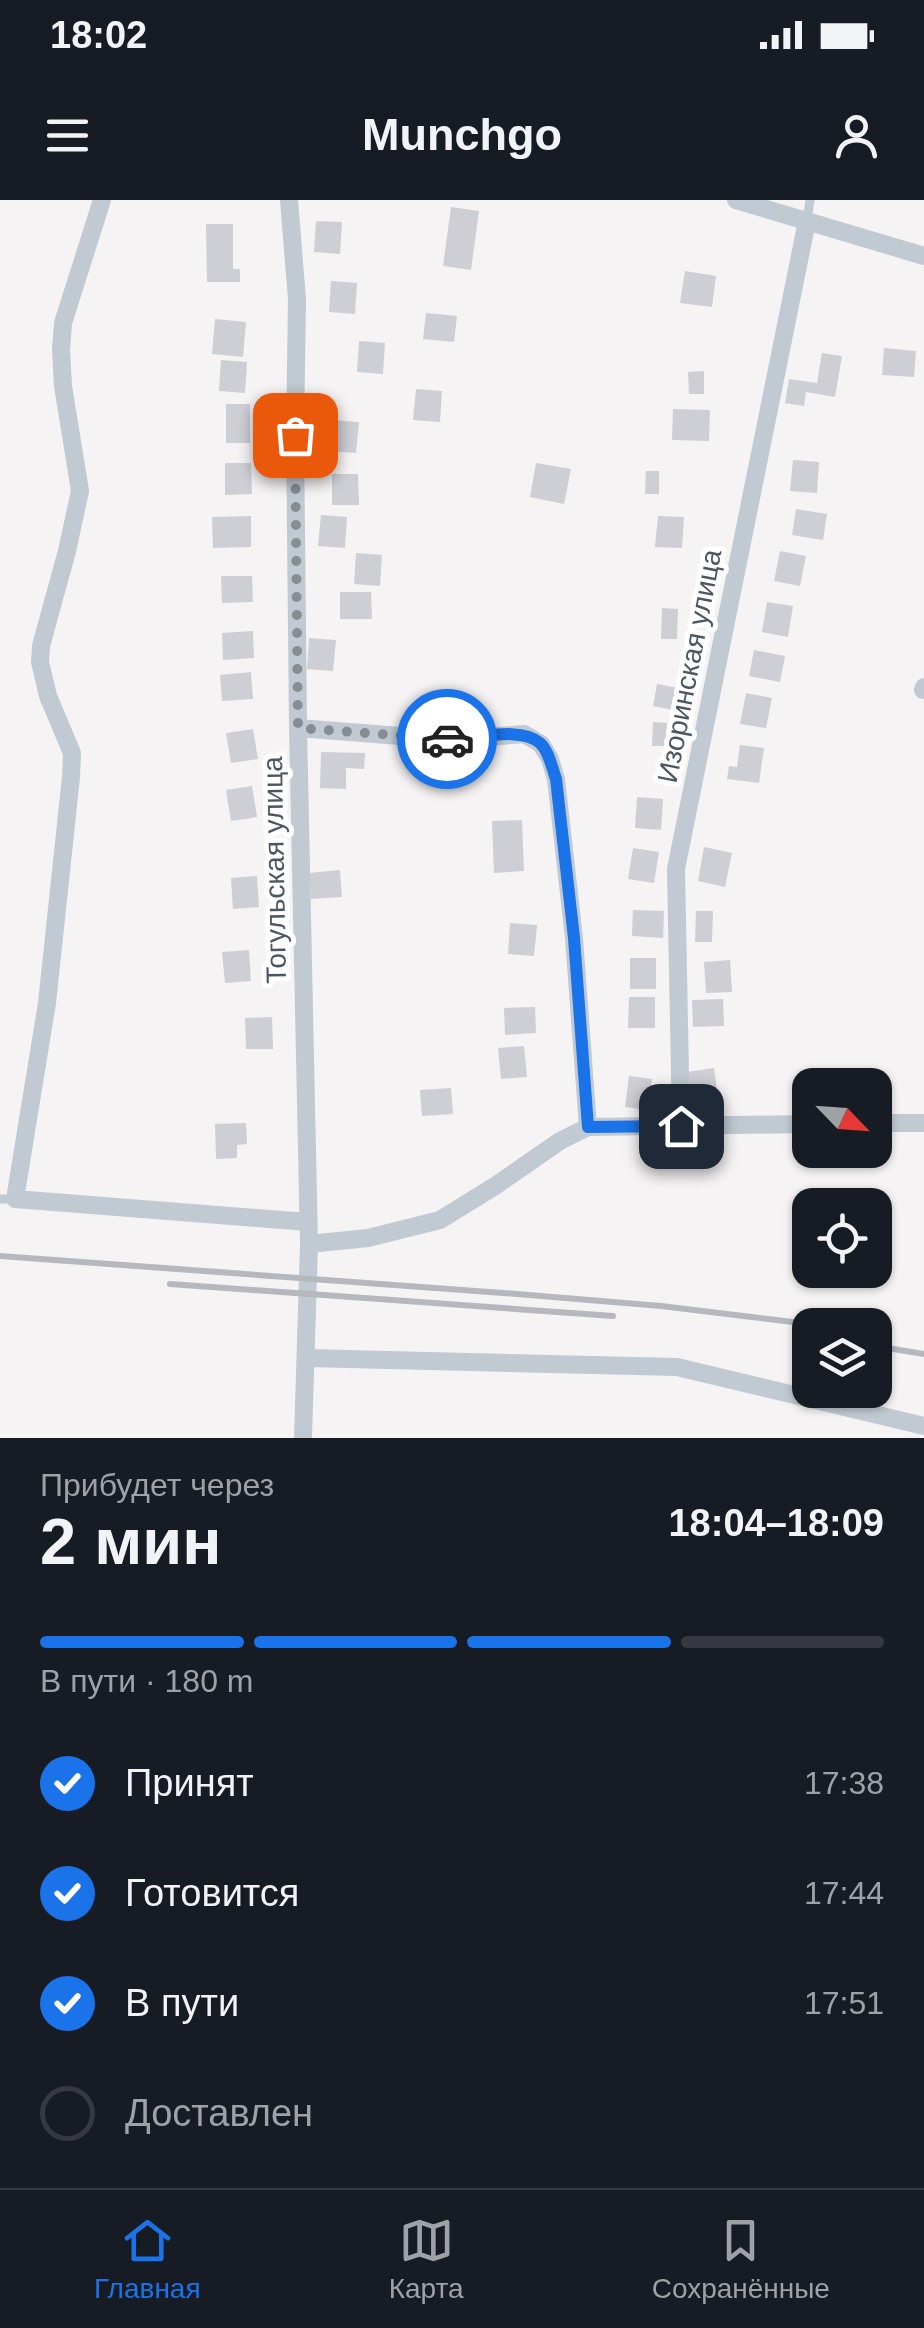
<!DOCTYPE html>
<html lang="ru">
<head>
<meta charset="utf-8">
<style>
  body { margin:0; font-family:Arial,sans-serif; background:#20242c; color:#f1f3f6; height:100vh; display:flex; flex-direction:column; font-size:38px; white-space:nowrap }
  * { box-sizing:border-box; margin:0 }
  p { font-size:32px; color:#9ea1a6 }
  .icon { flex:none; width:55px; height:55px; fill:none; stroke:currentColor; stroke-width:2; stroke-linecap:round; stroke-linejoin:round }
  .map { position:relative; height:1238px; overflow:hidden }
  .details { display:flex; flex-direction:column; background:#171b24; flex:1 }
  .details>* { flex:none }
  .needle { width:65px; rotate:115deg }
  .buttons { position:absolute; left:792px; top:868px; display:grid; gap:20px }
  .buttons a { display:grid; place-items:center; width:100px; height:100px; border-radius:20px; background:#171b24; box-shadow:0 2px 8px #0004; font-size:50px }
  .pin { position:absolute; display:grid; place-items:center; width:85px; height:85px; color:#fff; margin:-42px; border-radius:20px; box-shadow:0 5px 15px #0006 }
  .courier { position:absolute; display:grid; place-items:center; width:100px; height:100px; margin:-50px; border:8px solid #1a73e8; border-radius:50%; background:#fff; color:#222; box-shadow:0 2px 12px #0007 }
  .summary em { font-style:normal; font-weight:700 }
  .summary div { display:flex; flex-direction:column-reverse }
  .summary { display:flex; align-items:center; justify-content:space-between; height:170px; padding:0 40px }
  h1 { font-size:65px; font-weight:700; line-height:75px }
  .bar { display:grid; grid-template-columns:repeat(4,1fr); gap:15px 10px; align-content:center; height:120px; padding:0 40px }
  .bar i { height:12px; border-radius:8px; background:#363941 }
  .bar .current { background:#1a73e8 }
  .bar p { grid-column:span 4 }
  ol { padding:0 40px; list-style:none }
  li { display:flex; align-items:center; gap:30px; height:110px }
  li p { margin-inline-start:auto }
  li .icon { padding:10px; border-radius:50%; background:#1a73e8; color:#fff; stroke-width:4 }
  li:last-child { color:#9ea1a6 }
  li i { width:55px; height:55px; border:5px solid #363941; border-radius:50% }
  .status { display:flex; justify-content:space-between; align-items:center; height:70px; padding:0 50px; background:#171b24; direction:ltr }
  .status svg { height:28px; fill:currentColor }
  header { display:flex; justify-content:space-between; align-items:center; height:130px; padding:0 40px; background:#171b24; font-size:45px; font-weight:700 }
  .dock { display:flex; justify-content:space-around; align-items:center; height:140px; border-top:2px solid #363941; background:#171b24; font-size:28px; color:#9ea1a6 }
  .dock a { display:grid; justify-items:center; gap:5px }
  .dock .current { color:#1a73e8 }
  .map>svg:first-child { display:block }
  .building { fill:#cdcfd5 }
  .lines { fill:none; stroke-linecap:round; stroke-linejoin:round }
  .lane { stroke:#c1cad2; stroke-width:9 }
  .street { stroke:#c1cad2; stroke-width:18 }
  .rail { stroke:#b5b8bd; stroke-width:6 }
  .done { stroke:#868d94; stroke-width:10; stroke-dasharray:0 18 }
  .route { stroke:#1a73e8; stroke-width:12 }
  .labels { text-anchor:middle; stroke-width:10; stroke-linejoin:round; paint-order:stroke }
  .street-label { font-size:28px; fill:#4a5661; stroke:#fff }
</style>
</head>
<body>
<div class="status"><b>18:02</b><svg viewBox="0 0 49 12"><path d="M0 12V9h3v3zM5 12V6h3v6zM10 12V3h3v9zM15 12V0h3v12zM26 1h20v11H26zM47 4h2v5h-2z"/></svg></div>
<header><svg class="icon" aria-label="menu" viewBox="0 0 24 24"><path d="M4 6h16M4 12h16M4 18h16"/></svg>Munchgo<svg class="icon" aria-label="person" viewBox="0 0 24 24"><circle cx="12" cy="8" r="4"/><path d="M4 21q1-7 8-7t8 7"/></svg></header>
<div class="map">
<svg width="924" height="1238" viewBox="0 0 924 1238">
  <rect width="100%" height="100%" fill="#f5f3f3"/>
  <g class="building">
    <path d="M451 7 479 11 471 70 443 66Z"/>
    <path d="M316 21 342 22 340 54 314 52Z"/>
    <path d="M206 24H233V69H240V82H207Z"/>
    <path d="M685 71 716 76 712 107 680 103Z"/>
    <path d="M331 81 357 83 355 114 329 112Z"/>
    <path d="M426 113 457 116 454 142 423 139Z"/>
    <path d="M215 119 246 122 243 157 212 154Z"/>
    <path d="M359 141 385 143 383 174 357 172Z"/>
    <path d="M884 148 916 151 914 177 882 175Z"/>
    <path d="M822 153 842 156 835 197 806 192 804 206 785 203 789 179 817 183Z"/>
    <path d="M221 160 247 162 245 193 219 191Z"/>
    <path d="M704 171V194H689L688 172Z"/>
    <path d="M416 189 442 191 440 222 413 220Z"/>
    <rect x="226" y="204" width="24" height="39"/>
    <path d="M673 209 710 210 709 241 672 240Z"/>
    <path d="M332 220 359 222 356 253 330 251Z"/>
    <path d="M793 260 819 262 817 293 790 291Z"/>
    <path d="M225 263H251L252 294 225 295Z"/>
    <path d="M536 263 571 269 564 304 530 297Z"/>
    <path d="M646 271H659V294H645Z"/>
    <path d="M332 274H358L359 305H332Z"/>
    <path d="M796 309 827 314 823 340 792 335Z"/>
    <path d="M321 315 347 317 345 348 318 346Z"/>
    <path d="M251 316V347L213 348 212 317Z"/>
    <path d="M658 316 684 317 682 348 655 347Z"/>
    <path d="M780 351 806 356 800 386 774 381Z"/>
    <path d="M356 353 382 355 380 386 354 384Z"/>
    <path d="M221 376H252L253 402 222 403Z"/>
    <path d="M340 392H371L372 419H340Z"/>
    <path d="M767 402 793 406 788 437 762 432Z"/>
    <path d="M662 408 678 409 677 439H661Z"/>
    <path d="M253 431 254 458 223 460 222 433Z"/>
    <path d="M309 438 336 440 333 471 307 469Z"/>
    <path d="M754 450 785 456 780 482 749 476Z"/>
    <path d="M251 472 253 499 222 501 220 475Z"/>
    <path d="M657 484 688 490 684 512 653 506Z"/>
    <path d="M746 493 772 498 766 528 740 524Z"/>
    <path d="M653 522 667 523 665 546H652Z"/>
    <path d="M253 529 258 559 231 563 226 533Z"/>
    <path d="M740 545 764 548 759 583 727 579 729 566 737 567Z"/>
    <path d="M321 552 365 553 364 569 346 568V589L320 588Z"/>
    <path d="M252 586 257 617 231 621 226 590Z"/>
    <path d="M637 597 663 599 661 630 635 628Z"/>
    <path d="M522 620 524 671 494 673 492 621Z"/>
    <path d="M704 647 732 653 725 687 698 681Z"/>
    <path d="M633 648 659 652 654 683 628 679Z"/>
    <path d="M340 670 342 697 311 699 309 673Z"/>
    <path d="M257 676 259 707 233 709 231 678Z"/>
    <path d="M633 710 664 711 663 738 632 736Z"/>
    <path d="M696 711H713L712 742H695Z"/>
    <path d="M510 723 537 725 534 756 508 754Z"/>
    <path d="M249 750 251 781 225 783 222 752Z"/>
    <rect x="630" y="758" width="26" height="31"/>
    <path d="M730 760 732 792 706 793 704 762Z"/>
    <path d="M629 797H655V828H628Z"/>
    <path d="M723 799 724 826 693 827 692 800Z"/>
    <path d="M535 807 536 833 505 835 504 808Z"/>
    <path d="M272 817 273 849H246L245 818Z"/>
    <path d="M524 846 527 877 501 879 498 848Z"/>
    <path d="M714 868 720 911 693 915 687 872Z"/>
    <path d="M629 876 652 879 647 910 625 907Z"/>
    <path d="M451 888 453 914 422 916 420 890Z"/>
    <path d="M246 923 247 944 237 945V958L216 959 215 924Z"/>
  </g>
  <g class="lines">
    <g class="lane">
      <path d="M807 21 810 0"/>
      <path d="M0 999H15"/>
    </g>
    <g class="street">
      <path d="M102 0 63 123 61 150 63 186 80 291 67 351 41 446 40 462 48 496 72 553 71 577 47 803 15 999 308 1022"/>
      <path d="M289 0 297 99 295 235 298 528 309 1044 303 1238"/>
      <path d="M736 0 924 56"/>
      <path d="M923 490 924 487"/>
      <path d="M298 528 451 540 524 534 541 544 550 559 556 579 574 738 588 927"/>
      <path d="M875 923H924"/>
      <path d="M681 926 676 669 807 21"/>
      <path d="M309 1044 368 1038 440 1020 495 986 560 941 588 927 810 924"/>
      <path d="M307 1158 677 1167 924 1226"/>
    </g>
    <g class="rail">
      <path d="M0 1056 517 1094 661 1106 817 1125"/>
      <path d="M170 1084 613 1116"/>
      <path d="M875 1146 924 1154"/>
    </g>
  </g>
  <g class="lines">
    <path class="done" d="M295 235 298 528 447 539"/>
    <path class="route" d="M447 539C472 540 520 525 540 543 549 551 552 568 556 579L574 738 588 927 681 926"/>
  </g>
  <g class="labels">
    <g class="street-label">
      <text transform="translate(689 466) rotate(-79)" y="10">Изоринская улица</text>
      <text transform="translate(274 670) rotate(-91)" y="10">Тогульская улица</text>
    </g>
  </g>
</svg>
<div class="buttons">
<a><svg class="needle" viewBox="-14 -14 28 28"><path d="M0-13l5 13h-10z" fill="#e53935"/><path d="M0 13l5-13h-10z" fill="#9ea1a6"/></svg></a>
<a><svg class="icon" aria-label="locate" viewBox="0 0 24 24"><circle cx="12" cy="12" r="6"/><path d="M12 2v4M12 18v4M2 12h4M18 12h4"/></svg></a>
<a><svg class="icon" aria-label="layers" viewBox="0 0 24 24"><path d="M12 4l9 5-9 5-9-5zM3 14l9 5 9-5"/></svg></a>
</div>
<div class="pin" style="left:295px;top:235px;background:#ea580c"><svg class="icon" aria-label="bag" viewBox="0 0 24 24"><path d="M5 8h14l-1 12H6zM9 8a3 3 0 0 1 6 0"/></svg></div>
<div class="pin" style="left:681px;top:926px;background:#1f2937"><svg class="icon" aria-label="home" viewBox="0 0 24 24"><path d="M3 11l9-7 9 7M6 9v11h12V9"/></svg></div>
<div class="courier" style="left:447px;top:539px"><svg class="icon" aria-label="car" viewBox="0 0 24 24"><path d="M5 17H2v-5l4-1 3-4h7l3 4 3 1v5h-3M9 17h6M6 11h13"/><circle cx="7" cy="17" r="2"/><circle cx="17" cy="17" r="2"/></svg></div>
</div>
<section class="details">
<div class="summary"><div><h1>2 мин</h1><p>Прибудет через</p></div><em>18:04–18:09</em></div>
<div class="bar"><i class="current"></i><i class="current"></i><i class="current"></i><i></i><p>В пути · 180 m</p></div>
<ol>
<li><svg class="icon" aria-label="check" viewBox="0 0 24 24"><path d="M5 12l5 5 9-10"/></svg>Принят<p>17:38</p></li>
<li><svg class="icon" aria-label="check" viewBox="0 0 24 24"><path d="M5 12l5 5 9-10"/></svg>Готовится<p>17:44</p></li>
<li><svg class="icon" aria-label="check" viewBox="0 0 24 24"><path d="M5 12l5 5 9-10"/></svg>В пути<p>17:51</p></li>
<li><i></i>Доставлен</li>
</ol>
</section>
<nav class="dock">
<a class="current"><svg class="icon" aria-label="home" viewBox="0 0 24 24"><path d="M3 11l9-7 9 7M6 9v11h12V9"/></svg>Главная</a>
<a><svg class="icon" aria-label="map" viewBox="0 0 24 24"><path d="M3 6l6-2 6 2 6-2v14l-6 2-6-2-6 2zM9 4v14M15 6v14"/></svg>Карта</a>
<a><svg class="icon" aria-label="saved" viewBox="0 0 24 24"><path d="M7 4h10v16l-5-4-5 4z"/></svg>Сохранённые</a>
</nav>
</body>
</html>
